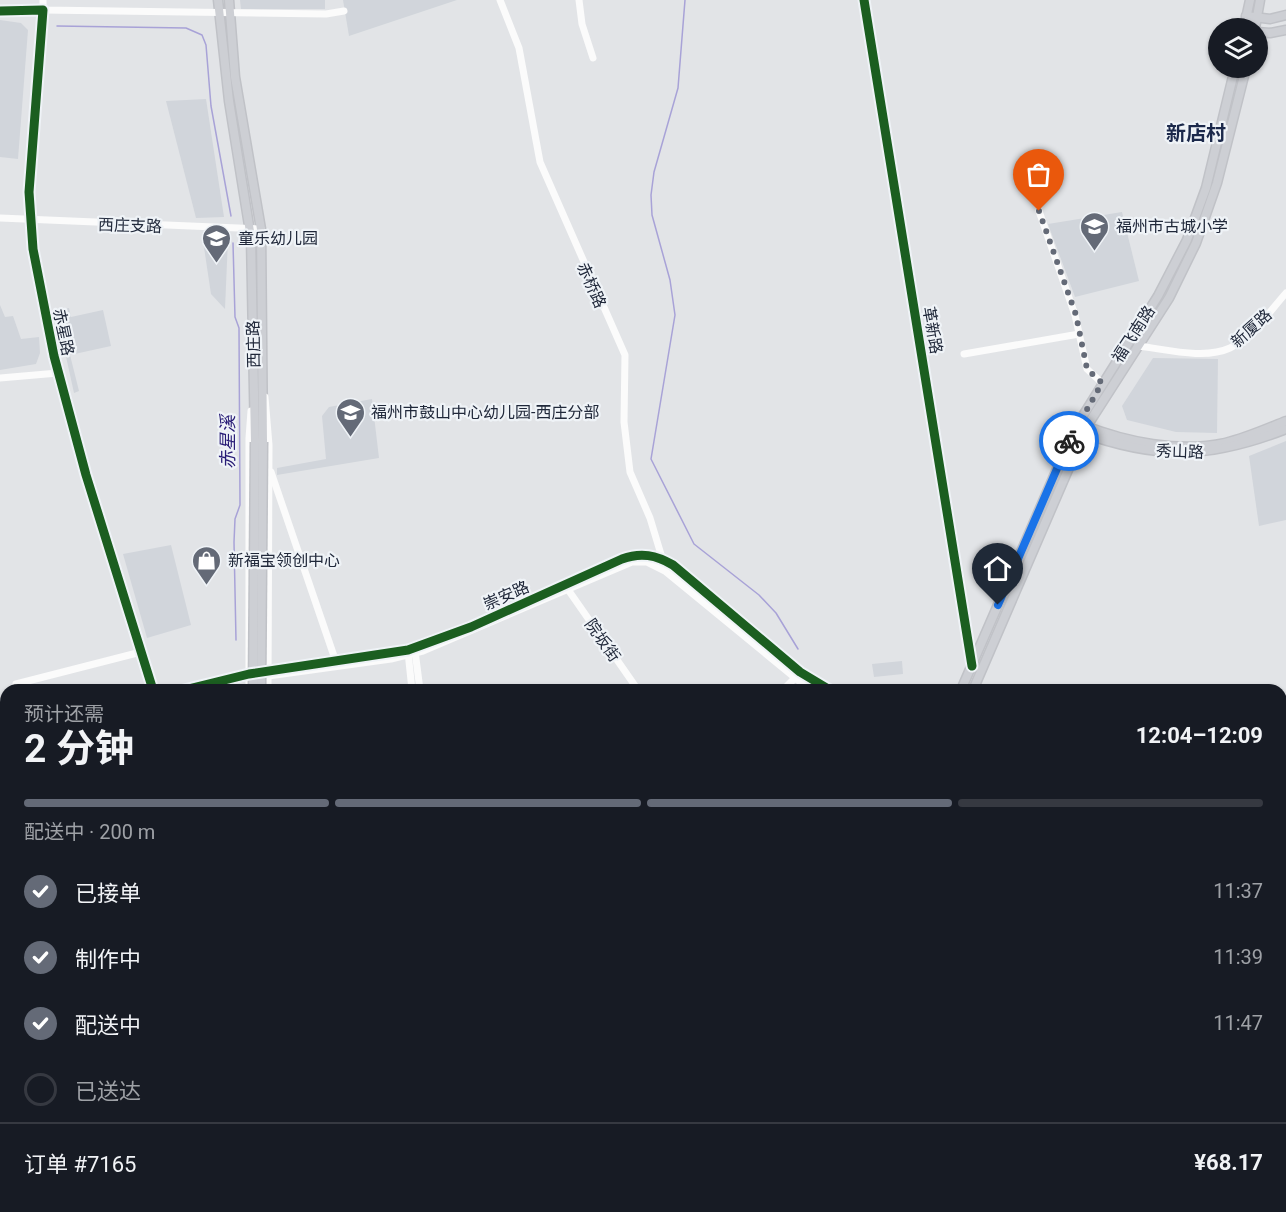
<!DOCTYPE html>
<html lang="zh">
<head>
<meta charset="utf-8">
<style>
  body { margin:0; font-family:Roboto,"Noto Sans SC",sans-serif; background:#242831; color:#f1f3f6; height:100vh; display:flex; flex-direction:column; font-size:22px; white-space:nowrap }
  * { box-sizing:border-box; margin:0 }
  p { font-size:20px; color:#9ea1a6 }
  .icon { flex:none; width:33px; height:33px; fill:none; stroke:currentColor; stroke-width:2; stroke-linecap:round; stroke-linejoin:round }
  .map { position:relative; flex:1; overflow:hidden }
  .panel { position:absolute; left:0px; top:684px; width:1287px; height:528px; display:flex; flex-direction:column; background:#171b24; border-radius:18px 18px 0 0; box-shadow:0 2px 4px #0004 }
  .panel>* { flex:none }
  .buttons { position:absolute; left:1208px; top:18px; display:grid; gap:12px }
  .buttons a { display:grid; place-items:center; width:60px; height:60px; border-radius:50%; background:#171b24; box-shadow:0 2px 4px #0004; font-size:30px }
  .pin { position:absolute; display:grid; place-items:center; width:51px; height:51px; color:#fff; margin:-62px -26px; border-radius:50% 50% 50% 0; rotate:-45deg; box-shadow:0 0 6px #0007 }
  .pin .icon { rotate:45deg }
  .courier { position:absolute; display:grid; place-items:center; width:60px; height:60px; margin:-30px; border:4px solid #1a73e8; border-radius:50%; background:#fff; color:#222; box-shadow:0 2px 8px #0007 }
  .head em { font-style:normal; font-weight:700 }
  .head div { display:flex; flex-direction:column-reverse }
  .head { display:flex; align-items:center; justify-content:space-between; height:102px; padding:0 24px }
  h1 { font-size:39px; font-weight:700; line-height:45px }
  .bar { display:grid; grid-template-columns:repeat(4,1fr); gap:9px 6px; align-content:center; height:72px; padding:0 24px }
  .bar i { height:8px; border-radius:4px; background:#363941 }
  .bar .current { background:#646a77 }
  .bar p { grid-column:span 4 }
  .line { display:flex; align-items:center; gap:15px; padding:0 24px; border-top:2px solid #363941 }
  .line div { flex:1 }
  ol { padding:0 24px; list-style:none }
  li { display:flex; align-items:center; gap:18px; height:66px }
  li p { margin-inline-start:auto }
  li .icon { padding:6px; border-radius:50%; background:#646a77; color:#fff; stroke-width:4 }
  li:last-child { color:#9ea1a6 }
  li i { width:33px; height:33px; border:3px solid #363941; border-radius:50% }
  .map>svg:first-child { display:block }
  .built { fill:#d1d5db }
  .lines { fill:none; stroke-linecap:round; stroke-linejoin:round }
  .stream { stroke:#a8a2d7; stroke-width:1.5 }
  .river { stroke:#a8a2d7; stroke-width:10 }
  .major-casing { stroke:#c0c2c7; stroke-width:11 }
  .highway-casing { stroke:#c0c2c7; stroke-width:12 }
  .minor { stroke:#fbfbfb; stroke-width:7 }
  .major { stroke:#cdcfd4; stroke-width:8 }
  .highway { stroke:#b9bbc2; stroke-width:9 }
  .rail { stroke:#c6c7c9; stroke-width:1.5; stroke-dasharray:12 6; stroke-linecap:butt }
  .major-bridge-casing { stroke:#c0c2c7; stroke-width:11; stroke-linecap:butt }
  .major-bridge { stroke:#cdcfd4; stroke-width:8 }
  .cycleway-casing { stroke:#eff3f7; stroke-width:13 }
  .cycleway { stroke:#1b5e20; stroke-width:9 }
  .done { stroke:#646a77; stroke-width:6; stroke-dasharray:0 10.8 }
  .route { stroke:#1a73e8; stroke-width:8 }
  .labels { text-anchor:middle; stroke-width:4.5; stroke-linejoin:round; paint-order:stroke }
  .street-label { font-size:16px; fill:#20283a; stroke:#eff3f7 }
  .poi-label { font-size:16px; fill:#20283a; stroke:#eff3f7; text-anchor:start }
  .water-label { font-size:18px; font-style:italic; fill:#271b75; stroke:#eff3f7 }
  .quarter-label { font-size:20px; font-weight:bold; fill:#1c294b; stroke:#eff3f7 }
</style>
</head>
<body>
<div class="map">
<svg width="1286" height="1212" viewBox="0 0 1286 1212">
  <rect width="100%" height="100%" fill="#e2e4e7"/>
  <g class="built">
    <path d="M240 0H325V9H241Z"/>
    <path d="M343 0H457L349 36Z"/>
    <path d="M0 20 21 23 28 30 18 159 0 157Z"/>
    <path d="M206 99 224 217 196 218 166 101Z"/>
    <path d="M1122 212 1139 281 1075 297 1048 224Z"/>
    <path d="M202 234H223L228 239 225 309 211 294Z"/>
    <path d="M0 305 5 317 13 316 21 339 39 337 40 353 36 364 0 370Z"/>
    <path d="M69 308 71 317 103 310 111 346 70 355 79 391 74 393 56 311Z"/>
    <path d="M1153 358 1218 359 1217 433 1176 432 1127 420 1122 406Z"/>
    <path d="M372 399 379 458 277 475V468L326 459 322 416 329 407Z"/>
    <path d="M1286 441V520L1259 526 1249 456Z"/>
    <path d="M171 545 191 625 147 638 123 554Z"/>
    <path d="M902 661 903 674 874 677 872 664Z"/>
    <path d="M1281 951H1286V1177L1281 1175Z"/>
  </g>
  <g class="lines">
    <g class="stream">
      <path d="M685 0 678 88 654 172 651 195 652 215 670 280 675 315 651 459 694 544 759 595 776 613 798 649"/>
      <path d="M57 26 186 28 202 35 206 45 211 106 231 216"/>
      <path d="M233 243 235 317 239 328 240 505 235 519 234 542 236 640"/>
      <path d="M0 1053 6 1050"/>
    </g>
    <path class="river" d="M662 1206 685 1212"/>
    <defs>
      <g id="major">
        <path d="M218 0 229 101 251 238 255 442"/>
        <path d="M229 0 235 77 261 229 263 442"/>
        <path d="M1246 16 1270 19 1286 15"/>
        <path d="M1244 28 1250 0"/>
        <path d="M1255 28 1260 0"/>
        <path d="M1257 32 1270 33 1286 30"/>
        <path d="M1083 425C1126 442 1179 453 1225 443 1246 438 1266 429 1286 421"/>
        <path d="M1080 432C1157 460 1210 459 1286 429"/>
        <path d="M961 690 1074 430 1158 296 1187 240 1206 188 1235 68"/>
        <path d="M973 690 1087 426 1169 298 1196 243 1217 183 1246 68"/>
        <path d="M1281 858 1286 856"/>
        <path d="M1281 865 1286 862"/>
        <path d="M0 1077 6 1076"/>
        <path d="M0 1125H6"/>
        <path d="M788 1206 816 1212"/>
        <path d="M846 1206 873 1212"/>
        <path d="M1034 1206 1075 1212"/>
        <path d="M918 1212V1206"/>
        <path d="M931 1212 932 1206"/>
      </g>
      <g id="highway">
        <path d="M0 1095 6 1094"/>
        <path d="M0 1110 6 1109"/>
        <path d="M881 1206 911 1212"/>
        <path d="M962 1206 994 1212"/>
      </g>
    </defs>
    <use href="#major" class="major-casing"/>
    <use href="#highway" class="highway-casing"/>
    <g class="minor">
      <path d="M43 0V10L326 14 344 11"/>
      <path d="M500 0 519 48 540 162 625 355 624 422 630 472 650 518 663 561"/>
      <path d="M579 0 582 24 593 58"/>
      <path d="M864 0 972 666"/>
      <path d="M0 11 43 10 29 192 33 249 54 356 86 475 153 690"/>
      <path d="M1039 211 1075 315 1087 369 1102 383"/>
      <path d="M0 218 261 229"/>
      <path d="M1138 346C1165 349 1204 360 1230 348 1252 338 1270 311 1286 293"/>
      <path d="M964 354 1079 334"/>
      <path d="M0 378 58 373"/>
      <path d="M265 397 269 445 268 690"/>
      <path d="M271 472 336 662"/>
      <path d="M569 591 638 690"/>
      <path d="M415 651 420 690"/>
      <path d="M408 652 412 690"/>
      <path d="M261 677 391 659 423 651 632 562H647L665 571 810 690"/>
      <path d="M16 684 141 652"/>
      <path d="M184 690 249 674 408 650 471 627 622 559C641 552 656 555 673 565L800 672 830 690"/>
      <path d="M249 690V438L251 411"/>
      <path d="M783 690 797 676"/>
      <path d="M0 866 6 860"/>
      <path d="M0 894 6 937"/>
      <path d="M1281 944H1286"/>
      <path d="M53 1207 166 1212"/>
      <path d="M615 1212 617 1206"/>
    </g>
    <use href="#major" class="major"/>
    <use href="#highway" class="highway"/>
    <g class="rail">
      <path d="M0 1155 6 1154"/>
      <path d="M0 1176 6 1175"/>
      <path d="M295 1206 310 1212"/>
      <path d="M351 1206 368 1212"/>
      <path d="M374 1206 389 1212"/>
      <path d="M406 1206 422 1212"/>
    </g>
    <defs>
      <g id="major-bridge">
        <path d="M253 690 255 442"/>
        <path d="M261 690 263 442"/>
      </g>
    </defs>
    <use href="#major-bridge" class="major-bridge-casing"/>
    <use href="#major-bridge" class="major-bridge"/>
    <defs>
      <g id="cycleway">
        <path d="M864 0 972 666"/>
        <path d="M0 11 43 10 29 192 33 249 54 356 86 475 153 690"/>
        <path d="M184 690 249 674 408 650 471 627 622 559C641 552 656 555 673 565L800 672 830 690"/>
      </g>
    </defs>
    <use href="#cycleway" class="cycleway-casing"/>
    <use href="#cycleway" class="cycleway"/>
  </g>
  <g class="lines">
    <path class="done" d="M1039 211 1076 315 1087 369 1102 383 1069 441"/>
    <path class="route" d="M998 605 1069 441"/>
  </g>
  <defs>
    <symbol id="school-pin" viewBox="-11 -11 22 30"><path d="M0 17L-7.5 6A9.5 9.5 0 1 1 7.5 6Z" fill="#646a77" stroke="#eff3f7"/><path d="M0-5L7-2L0 1L-7-2ZM-4 1L0 2.5L4 1V4Q0 6-4 4Z" fill="#fff"/></symbol>
    <symbol id="shop-pin" viewBox="-11 -11 22 30"><path d="M0 17L-7.5 6A9.5 9.5 0 1 1 7.5 6Z" fill="#646a77" stroke="#eff3f7"/><path d="M-5-2.5h2.3a2.7 3.5 0 0 1 5.4 0H5L5.5 6h-11ZM-1.5-2.5h3a1.5 2.3 0 0 0-3 0Z" fill="#fff"/></symbol>
  </defs>
  <g fill-rule="evenodd">
    <use href="#school-pin" x="1078" y="210" width="33" height="45"/>
    <use href="#school-pin" x="200" y="222" width="33" height="45"/>
    <use href="#school-pin" x="334" y="396" width="33" height="45"/>
    <use href="#shop-pin" x="190" y="544" width="33" height="45"/>
  </g>
  <g class="labels">
    <g class="street-label">
      <text transform="translate(130 225) rotate(2)" y="6">西庄支路</text>
      <text transform="translate(592 285) rotate(66)" y="6">赤桥路</text>
      <text transform="translate(1251 328) rotate(-42)" y="6">新厦路</text>
      <text transform="translate(933 330) rotate(80)" y="6">革新路</text>
      <text transform="translate(64 332) rotate(78)" y="6">赤星路</text>
      <text transform="translate(1133 334) rotate(-57)" y="6">福飞南路</text>
      <text transform="translate(253 344) rotate(-91)" y="6">西庄路</text>
      <text transform="translate(1180 451) rotate(2)" y="6">秀山路</text>
      <text transform="translate(506 595) rotate(-24)" y="6">崇安路</text>
      <text transform="translate(603 640) rotate(55)" y="6">院坂街</text>
    </g>
    <g class="poi-label">
      <text x="1116" y="232">福州市古城小学</text>
      <text x="238" y="244">童乐幼儿园</text>
      <text x="371" y="418">福州市鼓山中心幼儿园-西庄分部</text>
      <text x="228" y="566">新福宝领创中心</text>
    </g>
    <g class="water-label">
      <text transform="translate(228 442) rotate(-90)" y="6">赤星溪</text>
    </g>
    <g class="quarter-label">
      <text x="1196" y="140">新店村</text>
    </g>
  </g>
</svg>
<div class="buttons">
<a><svg class="icon" aria-label="layers" viewBox="0 0 24 24"><path d="M12 4l9 5-9 5-9-5zM3 14l9 5 9-5"/></svg></a>
</div>
<div class="pin" style="left:1039px;top:211px;background:#ea580c"><svg class="icon" aria-label="bag" viewBox="0 0 24 24"><path d="M5 8h14l-1 12H6zM9 8a3 3 0 0 1 6 0"/></svg></div>
<div class="pin" style="left:998px;top:605px;background:#1f2937"><svg class="icon" aria-label="home" viewBox="0 0 24 24"><path d="M3 11l9-7 9 7M6 9v11h12V9"/></svg></div>
<div class="courier" style="left:1069px;top:441px"><svg class="icon" aria-label="bike" viewBox="0 0 24 24"><circle cx="6" cy="16" r="4"/><circle cx="18" cy="16" r="4"/><path d="M6 16l4-8h5l3 8M10 8l3 8H6M13 5h3"/></svg></div>
<section class="panel">
<div class="head"><div><h1>2 分钟</h1><p>预计还需</p></div><em>12:04–12:09</em></div>
<div class="bar"><i class="current"></i><i class="current"></i><i class="current"></i><i></i><p>配送中 · 200 m</p></div>
<ol>
<li><svg class="icon" aria-label="check" viewBox="0 0 24 24"><path d="M5 12l5 5 9-10"/></svg>已接单<p>11:37</p></li>
<li><svg class="icon" aria-label="check" viewBox="0 0 24 24"><path d="M5 12l5 5 9-10"/></svg>制作中<p>11:39</p></li>
<li><svg class="icon" aria-label="check" viewBox="0 0 24 24"><path d="M5 12l5 5 9-10"/></svg>配送中<p>11:47</p></li>
<li><i></i>已送达</li>
</ol>
<div class="line" style="height:78px"><div>订单 #7165</div><b>¥68.17</b></div>
</section>
</div>
</body>
</html>
